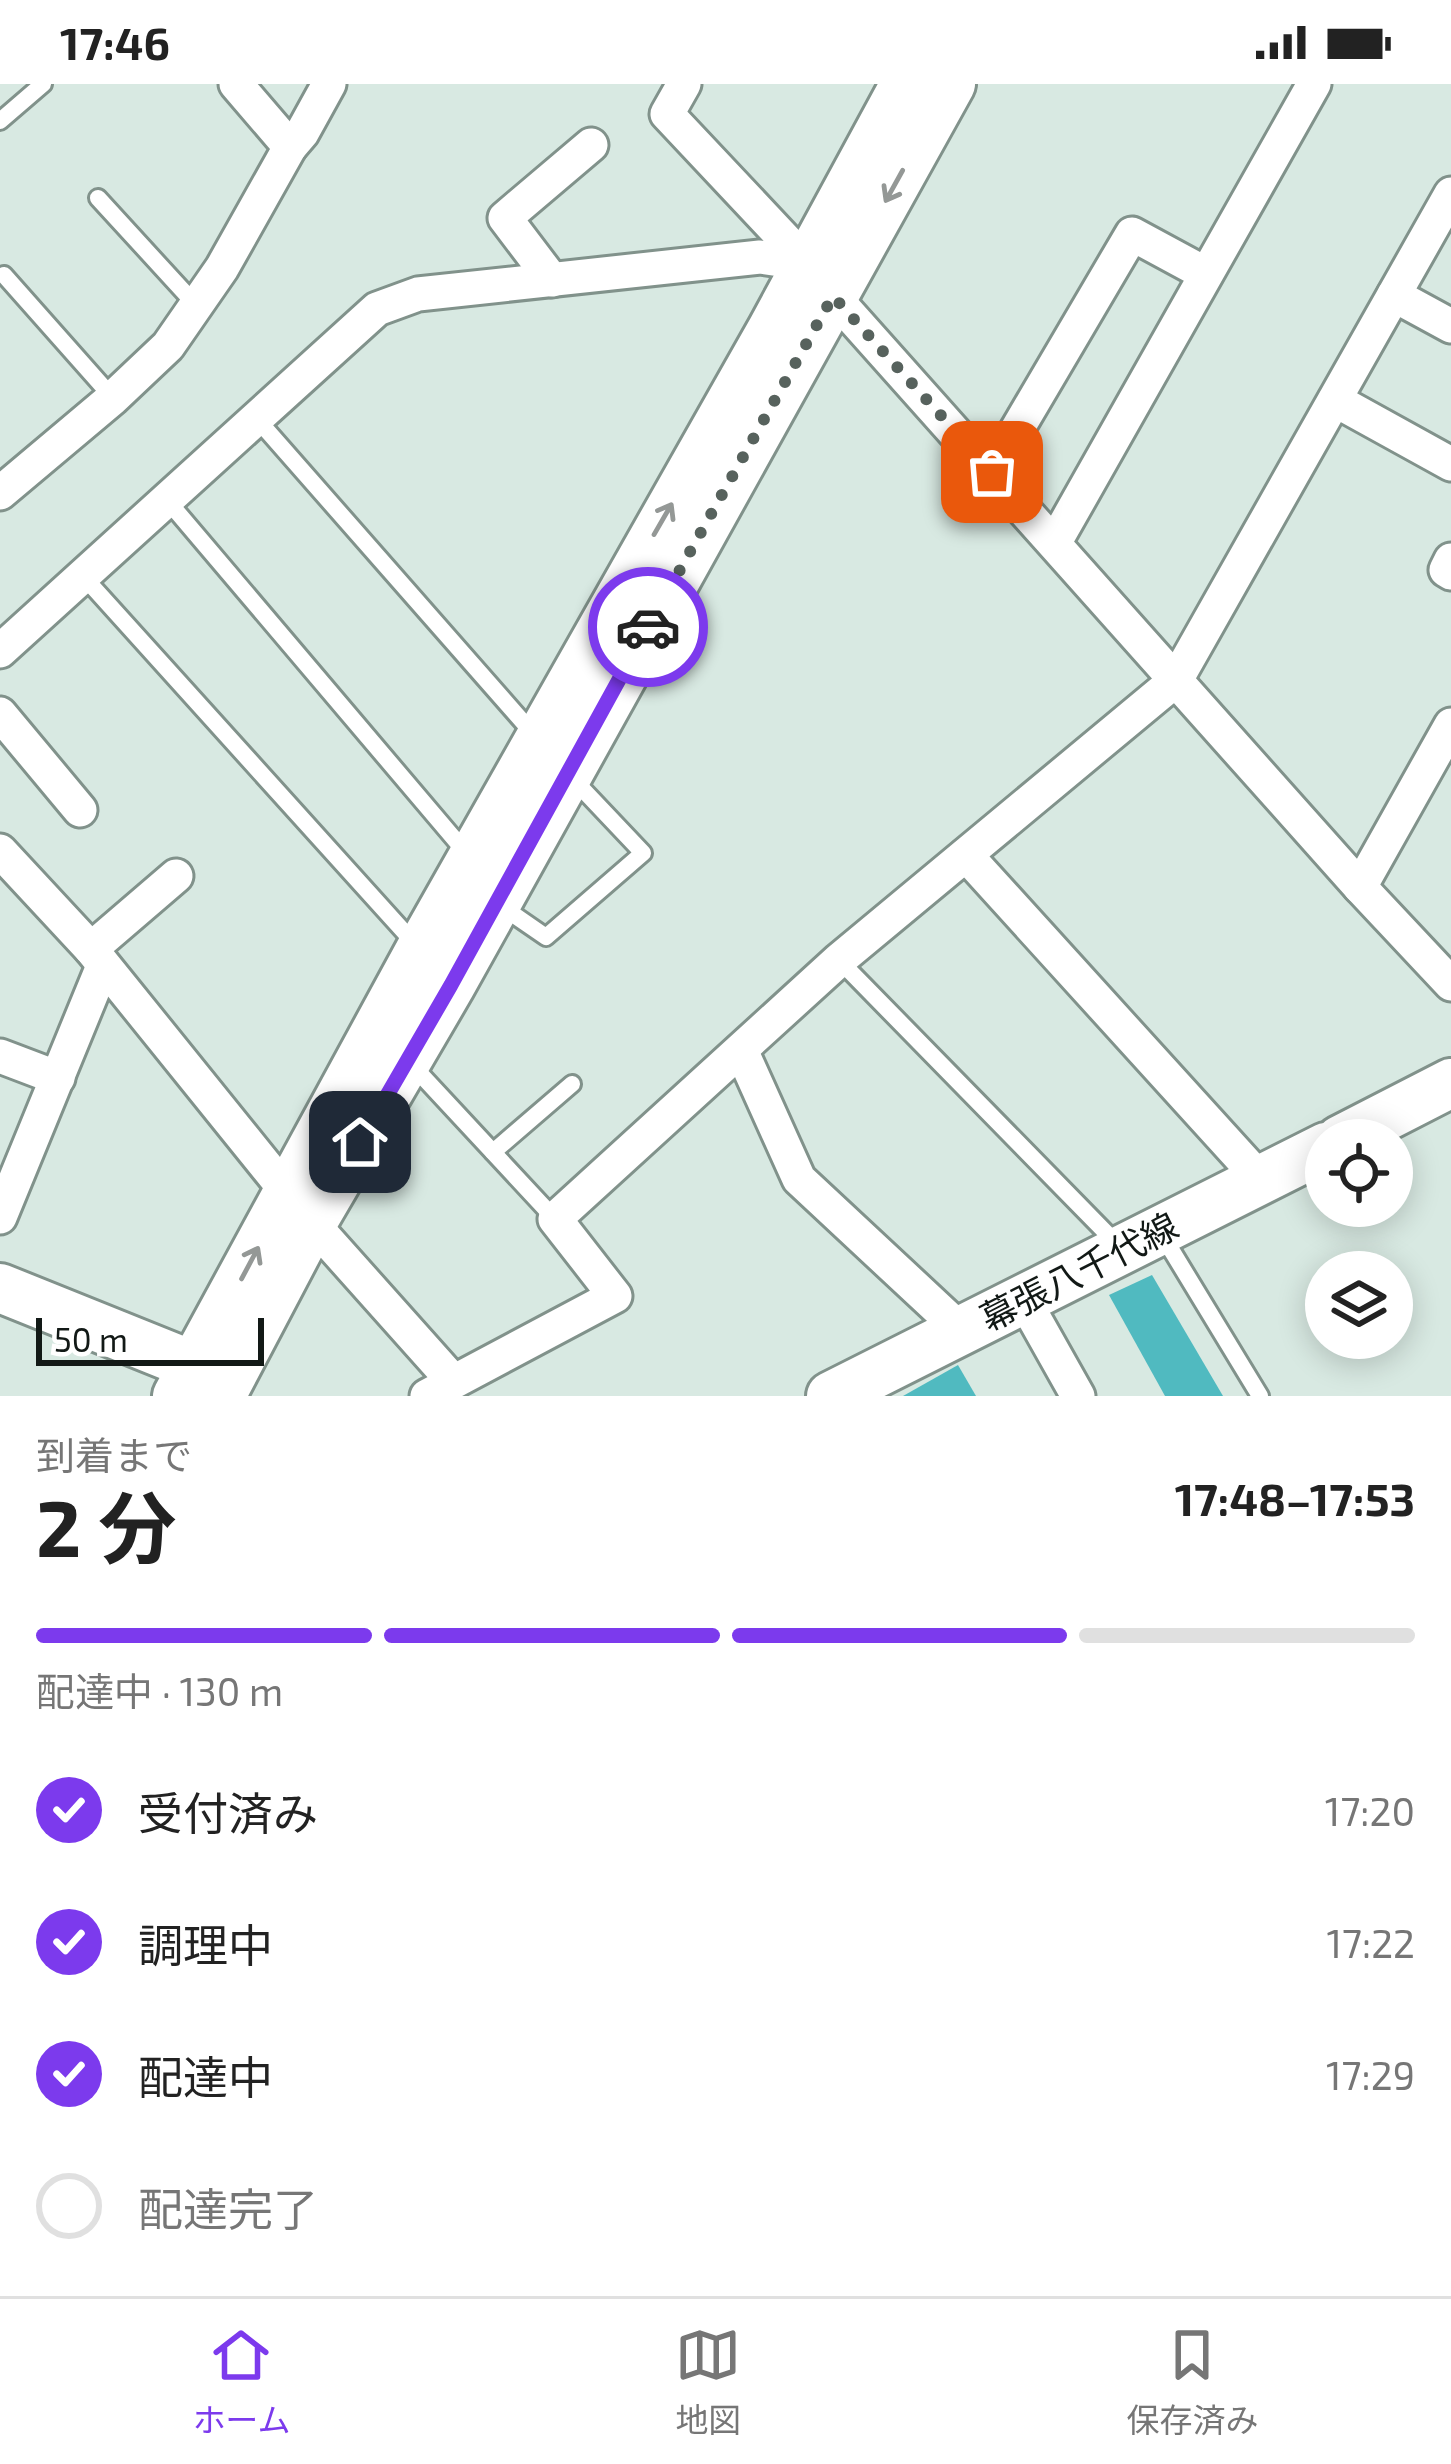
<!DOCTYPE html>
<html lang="ja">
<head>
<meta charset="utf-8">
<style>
  body { margin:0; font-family:"Exo 2","Noto Sans JP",sans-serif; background:#f6f6f6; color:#222; height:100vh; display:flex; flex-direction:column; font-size:45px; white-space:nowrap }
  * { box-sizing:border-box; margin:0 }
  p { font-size:39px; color:#767676 }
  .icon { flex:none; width:66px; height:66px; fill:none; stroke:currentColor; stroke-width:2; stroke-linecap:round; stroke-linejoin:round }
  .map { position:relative; height:1312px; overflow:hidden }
  .panel { display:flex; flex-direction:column; background:#fff; flex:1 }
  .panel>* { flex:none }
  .buttons { position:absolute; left:1305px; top:1035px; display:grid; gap:24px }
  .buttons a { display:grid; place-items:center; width:108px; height:108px; border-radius:50%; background:#fff; box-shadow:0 6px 30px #0003; font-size:60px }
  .scale { position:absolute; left:36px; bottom:30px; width:228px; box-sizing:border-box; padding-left:12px; border:6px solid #121916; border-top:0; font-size:33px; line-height:42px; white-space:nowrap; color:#121916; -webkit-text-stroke:9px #fff; paint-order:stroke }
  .pin { position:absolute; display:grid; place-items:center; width:102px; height:102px; color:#fff; margin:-51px; border-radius:24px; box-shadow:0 6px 18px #0006 }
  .courier { position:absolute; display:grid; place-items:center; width:120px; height:120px; margin:-60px; border:9px solid #7c3aed; border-radius:50%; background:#fff; color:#222; box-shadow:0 3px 15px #0007 }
  .headline em { font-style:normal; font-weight:700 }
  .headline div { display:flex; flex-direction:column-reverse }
  .headline { display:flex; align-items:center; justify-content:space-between; height:204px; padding:0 36px }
  h1 { font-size:78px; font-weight:700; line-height:90px }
  .bar { display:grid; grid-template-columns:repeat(4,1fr); gap:18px 12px; align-content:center; height:144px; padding:0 36px }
  .bar i { height:15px; border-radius:9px; background:#e0e0e0 }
  .bar .on { background:#7c3aed }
  .bar p { grid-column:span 4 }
  ol { padding:0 36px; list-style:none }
  li { display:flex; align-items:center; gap:36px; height:132px }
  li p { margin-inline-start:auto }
  li .icon { padding:12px; border-radius:50%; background:#7c3aed; color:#fff; stroke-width:4 }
  li:last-child { color:#767676 }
  li i { width:66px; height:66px; border:6px solid #e0e0e0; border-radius:50% }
  .status { display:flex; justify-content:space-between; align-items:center; height:84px; padding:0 60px; background:#fff; direction:ltr }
  .status svg { height:33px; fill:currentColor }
  .dock { display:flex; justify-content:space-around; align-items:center; height:168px; border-top:3px solid #e0e0e0; background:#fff; font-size:33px; color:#767676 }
  .dock a { display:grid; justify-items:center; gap:6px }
  .dock .on { color:#7c3aed }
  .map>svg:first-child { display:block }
  .building { fill:#50bac0 }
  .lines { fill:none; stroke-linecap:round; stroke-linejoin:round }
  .lane-casing { stroke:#81928b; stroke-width:22 }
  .street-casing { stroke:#81928b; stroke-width:39 }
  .secondary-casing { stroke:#81928b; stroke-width:54 }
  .lane { stroke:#fff; stroke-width:16 }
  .street { stroke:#fff; stroke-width:33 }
  .secondary { stroke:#fff; stroke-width:48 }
  .oneway { stroke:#949896 }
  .done { stroke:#57625d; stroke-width:12; stroke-dasharray:0 21.6 }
  .route { stroke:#7c3aed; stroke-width:15 }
  .labels { text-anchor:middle; stroke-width:9; stroke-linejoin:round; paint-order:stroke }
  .street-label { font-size:36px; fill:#121916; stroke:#fff }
</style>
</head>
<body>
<div class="status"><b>17:46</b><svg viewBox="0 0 49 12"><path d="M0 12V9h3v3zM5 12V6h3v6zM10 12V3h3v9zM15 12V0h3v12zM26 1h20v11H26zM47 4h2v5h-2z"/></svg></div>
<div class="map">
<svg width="1451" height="1312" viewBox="0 0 1451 1312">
  <rect width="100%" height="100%" fill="#d8e9e2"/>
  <g class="building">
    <path d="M1152 1191 1223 1312H1165L1109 1211Z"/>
    <path d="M958 1281 976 1312H903Z"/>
  </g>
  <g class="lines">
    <defs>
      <g id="lane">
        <path d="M0 37 43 0"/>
        <path d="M98 114 196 221"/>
        <path d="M4 191 113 314"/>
        <path d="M257 335 537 654"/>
        <path d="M167 416 468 771"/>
        <path d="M83 492 416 861"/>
        <path d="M501 822 546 853 643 769 572 694"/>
        <path d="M839 876 1120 1163"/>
        <path d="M412 981 555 1135"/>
        <path d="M493 1068 572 1000"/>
        <path d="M1161 1149 1260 1312"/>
      </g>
      <g id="street">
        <path d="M684 0 667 30 808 180 833 212 1360 803 1451 900"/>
        <path d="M290 63 302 49 329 0"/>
        <path d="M552 196 505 134 591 61"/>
        <path d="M1394 211 1451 242"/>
        <path d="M1335 316 1451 380"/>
        <path d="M992 388 1132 150 1206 190"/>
        <path d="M0 409 113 314 168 262 222 184 290 63 236 0"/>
        <path d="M1055 458 1314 0"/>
        <path d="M1451 476 1446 486 1451 489"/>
        <path d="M0 567 377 225 418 210 760 173 808 180"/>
        <path d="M0 630 80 726"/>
        <path d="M0 767 91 865 312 1139 453 1297"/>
        <path d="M966 771 1261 1096"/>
        <path d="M1360 803 1451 641"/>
        <path d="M91 865 176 792"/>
        <path d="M741 966 799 1095 962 1247"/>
        <path d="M0 972 58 994"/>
        <path d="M0 1133 103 882"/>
        <path d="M1024 1216 1078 1312"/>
        <path d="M427 1312 615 1212 555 1135 839 876 1176 596 1451 110"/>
      </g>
      <g id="secondary">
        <path d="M1340 1056 1451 999"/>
        <path d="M0 1204 194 1282 221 1301"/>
        <path d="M177 1312 420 866 772 245 905 0"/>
        <path d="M221 1312 312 1139 451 901 951 0"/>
        <path d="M831 1312 1326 1063"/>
      </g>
    </defs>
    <use href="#lane" class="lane-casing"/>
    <use href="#street" class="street-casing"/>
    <use href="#secondary" class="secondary-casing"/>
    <use href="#lane" class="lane"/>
    <use href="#street" class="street"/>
    <use href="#secondary" class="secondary"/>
  </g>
  <defs><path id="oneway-shaft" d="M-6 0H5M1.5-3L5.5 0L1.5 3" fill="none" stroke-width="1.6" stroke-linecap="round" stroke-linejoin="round" transform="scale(3)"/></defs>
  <g class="oneway">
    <use href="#oneway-shaft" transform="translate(894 102) rotate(119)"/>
    <use href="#oneway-shaft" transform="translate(663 435) rotate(-60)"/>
    <use href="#oneway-shaft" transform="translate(250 1179) rotate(-62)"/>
  </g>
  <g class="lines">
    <path class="done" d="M648 543 833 212 992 388"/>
    <path class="route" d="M360 1058 451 901 648 543"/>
  </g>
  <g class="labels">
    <g class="street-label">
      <text transform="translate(1079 1188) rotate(-27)" y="13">幕張八千代線</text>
    </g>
  </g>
</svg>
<div class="buttons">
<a><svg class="icon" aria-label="locate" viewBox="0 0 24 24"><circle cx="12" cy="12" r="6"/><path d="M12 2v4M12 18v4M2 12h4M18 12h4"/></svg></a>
<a><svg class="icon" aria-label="layers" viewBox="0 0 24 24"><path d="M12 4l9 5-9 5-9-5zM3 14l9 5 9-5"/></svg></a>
</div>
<div class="scale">50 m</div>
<div class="pin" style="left:992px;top:388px;background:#ea580c"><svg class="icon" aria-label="bag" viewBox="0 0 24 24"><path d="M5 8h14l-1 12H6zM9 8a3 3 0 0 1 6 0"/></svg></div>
<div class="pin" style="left:360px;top:1058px;background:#1f2937"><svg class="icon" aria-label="home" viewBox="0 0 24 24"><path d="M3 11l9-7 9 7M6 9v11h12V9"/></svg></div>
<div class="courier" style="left:648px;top:543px"><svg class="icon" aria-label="car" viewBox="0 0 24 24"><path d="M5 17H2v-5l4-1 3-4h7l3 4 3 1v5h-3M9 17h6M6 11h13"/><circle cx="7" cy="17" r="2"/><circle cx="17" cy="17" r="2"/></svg></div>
</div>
<section class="panel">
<div class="headline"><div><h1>2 分</h1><p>到着まで</p></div><em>17:48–17:53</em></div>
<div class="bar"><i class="on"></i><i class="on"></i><i class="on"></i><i></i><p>配達中 · 130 m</p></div>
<ol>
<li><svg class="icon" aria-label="check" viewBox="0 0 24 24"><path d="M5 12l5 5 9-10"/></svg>受付済み<p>17:20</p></li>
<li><svg class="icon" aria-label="check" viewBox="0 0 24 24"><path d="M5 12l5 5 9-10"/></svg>調理中<p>17:22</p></li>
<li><svg class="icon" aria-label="check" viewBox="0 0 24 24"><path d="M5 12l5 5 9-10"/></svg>配達中<p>17:29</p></li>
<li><i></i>配達完了</li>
</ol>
</section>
<nav class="dock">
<a class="on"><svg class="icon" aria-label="home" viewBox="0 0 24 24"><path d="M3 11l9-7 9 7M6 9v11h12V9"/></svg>ホーム</a>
<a><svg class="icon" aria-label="map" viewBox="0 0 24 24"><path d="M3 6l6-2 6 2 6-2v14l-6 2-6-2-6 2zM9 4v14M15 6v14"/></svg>地図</a>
<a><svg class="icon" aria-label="saved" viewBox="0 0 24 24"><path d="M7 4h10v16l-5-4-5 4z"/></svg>保存済み</a>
</nav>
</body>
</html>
